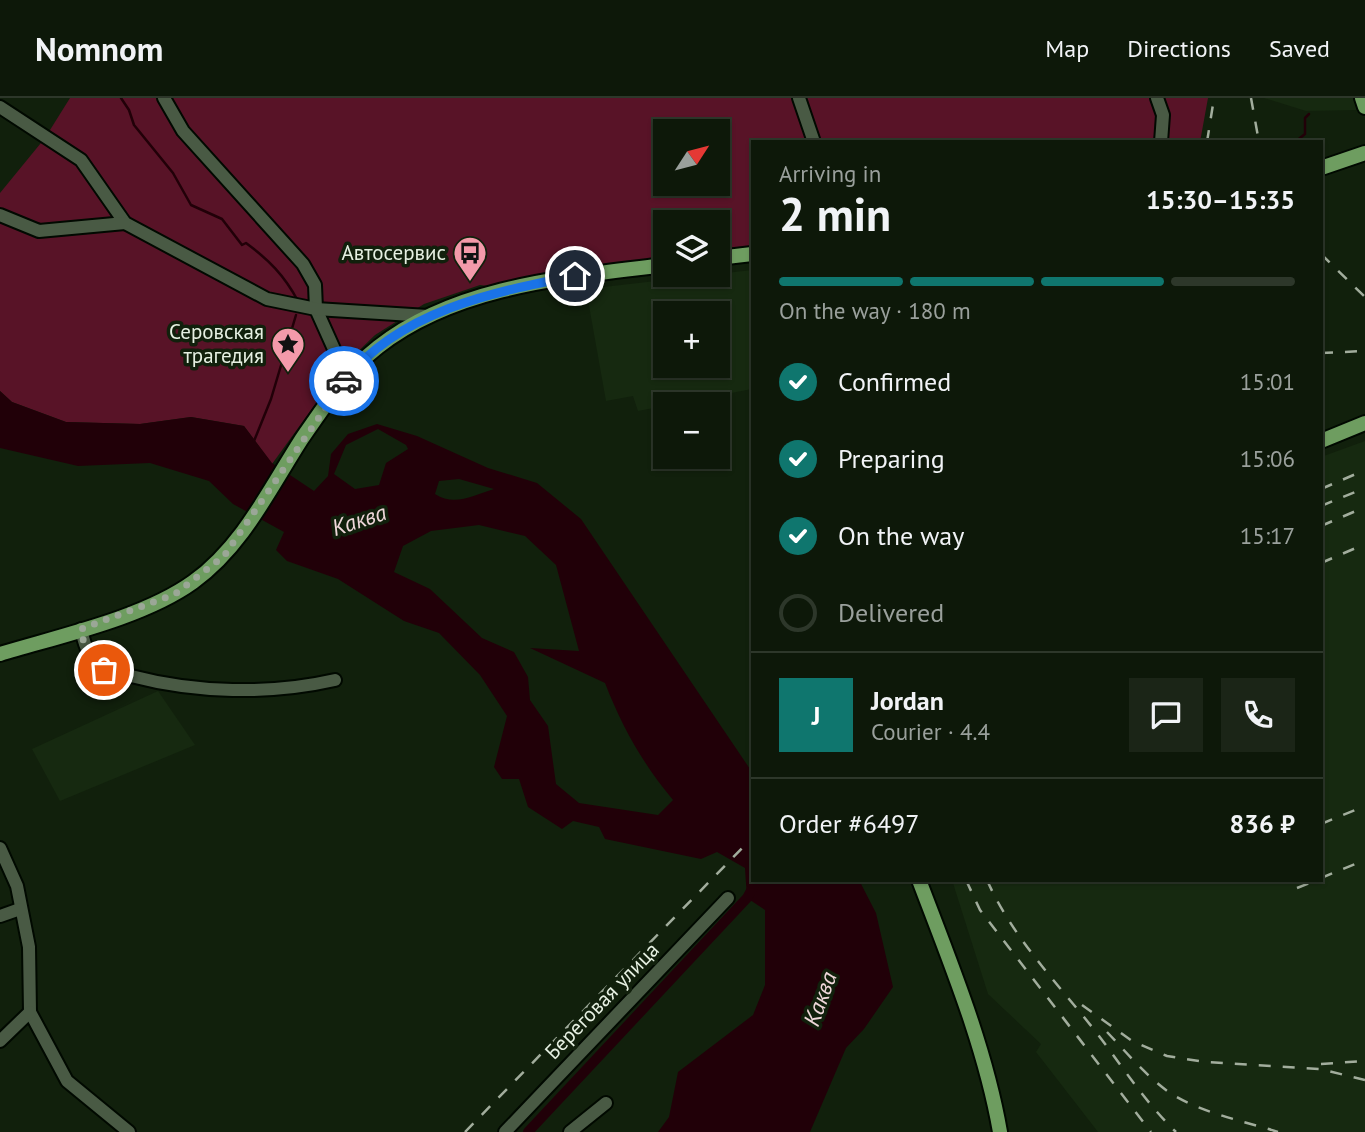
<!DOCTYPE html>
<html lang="en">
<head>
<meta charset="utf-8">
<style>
  body { margin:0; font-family:"PT Sans",sans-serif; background:#1b2517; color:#f1f3f6; height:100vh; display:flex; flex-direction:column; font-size:26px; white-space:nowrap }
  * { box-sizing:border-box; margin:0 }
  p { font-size:23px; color:#9aa09c }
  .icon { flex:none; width:38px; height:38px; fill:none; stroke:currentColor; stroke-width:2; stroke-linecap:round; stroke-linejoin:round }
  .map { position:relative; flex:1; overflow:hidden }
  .details { position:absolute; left:751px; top:42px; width:572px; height:742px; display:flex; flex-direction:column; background:#0d1809; border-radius:0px; box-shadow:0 2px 5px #0004,0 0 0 2px #2d372a }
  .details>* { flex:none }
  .needle { width:46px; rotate:54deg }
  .buttons { position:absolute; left:653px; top:21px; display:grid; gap:14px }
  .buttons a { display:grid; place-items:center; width:77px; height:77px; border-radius:0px; background:#0d1809; box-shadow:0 2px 5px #0004,0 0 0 2px #2d372a; font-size:35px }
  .pin { position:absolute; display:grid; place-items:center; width:60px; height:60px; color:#fff; margin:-30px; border:4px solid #fff; border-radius:50%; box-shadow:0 2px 7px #0007 }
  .courier { position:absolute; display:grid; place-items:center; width:70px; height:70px; margin:-35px; border:5px solid #1a73e8; border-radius:50%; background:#fff; color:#222; box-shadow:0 2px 9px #0007 }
  .overview em { font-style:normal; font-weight:800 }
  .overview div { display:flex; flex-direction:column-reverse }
  .overview { display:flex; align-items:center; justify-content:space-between; height:119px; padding:0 28px }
  h1 { font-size:46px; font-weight:800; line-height:52px }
  .bar { display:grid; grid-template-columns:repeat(4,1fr); gap:10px 7px; align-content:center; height:84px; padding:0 28px }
  .bar i { height:9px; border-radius:5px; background:#2d372a }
  .bar .current { background:#0f766e }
  .bar p { grid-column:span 4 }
  .line { display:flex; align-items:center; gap:18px; padding:0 28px; border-top:2px solid #2d372a }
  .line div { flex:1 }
  .round { display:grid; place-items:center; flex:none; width:74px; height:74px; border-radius:0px; background:#1b2517 }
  ol { padding:0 28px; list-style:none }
  li { display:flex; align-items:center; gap:21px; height:77px }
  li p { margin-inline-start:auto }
  li .icon { padding:7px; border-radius:50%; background:#0f766e; color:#fff; stroke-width:4 }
  li:last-child { color:#9aa09c }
  li i { width:38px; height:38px; border:4px solid #2d372a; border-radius:50% }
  header { display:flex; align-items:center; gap:42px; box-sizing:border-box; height:98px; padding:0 35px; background:#0d1809; border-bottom:2px solid #2d372a }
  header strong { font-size:33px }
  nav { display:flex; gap:38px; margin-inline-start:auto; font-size:24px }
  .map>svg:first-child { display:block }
  .built { fill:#162910; fill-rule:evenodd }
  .green { fill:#581327; fill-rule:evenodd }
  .water { fill:#210008; fill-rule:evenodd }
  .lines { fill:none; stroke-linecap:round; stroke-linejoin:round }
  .stream { stroke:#210008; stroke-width:2.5 }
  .canal { stroke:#210008; stroke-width:10 }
  .minor-casing { stroke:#010900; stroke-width:16 }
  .major-casing { stroke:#010900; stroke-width:18 }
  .minor { stroke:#495a44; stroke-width:12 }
  .major { stroke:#6e9d60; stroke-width:14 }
  .rail { stroke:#a2ad9d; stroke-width:2.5; stroke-dasharray:12 12; stroke-linecap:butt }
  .done { stroke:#9ba797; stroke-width:7; stroke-dasharray:0 12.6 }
  .route { stroke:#1a73e8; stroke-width:9 }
  .labels { text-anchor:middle; stroke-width:7; stroke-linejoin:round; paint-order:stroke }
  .poi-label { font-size:21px; fill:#e6f0e2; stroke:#11200c; text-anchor:end }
  .street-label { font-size:21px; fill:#e6f0e2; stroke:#11200c }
  .water-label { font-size:23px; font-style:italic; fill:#efd7da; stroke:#11200c }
</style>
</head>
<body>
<header>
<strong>Nomnom</strong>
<nav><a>Map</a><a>Directions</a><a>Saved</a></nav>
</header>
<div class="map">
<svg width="1365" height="1034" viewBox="0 0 1365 1034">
  <rect width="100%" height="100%" fill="#11200c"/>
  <g class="built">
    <path d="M1264 0H1353L1357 12 1306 13Z"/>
    <path d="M752 172V291L638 313 633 298 606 303 586 191ZM718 215V268H665V215Z"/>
    <path d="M1365 343V1034H1098L1036 954 1041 946 988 896 952 782H1321V359Z"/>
    <path d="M158 593 195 647 60 703 32 651Z"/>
  </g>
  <path class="green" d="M70 0H1208L1200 44H752V156L718 160V124H665V167L511 191 480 187 424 206 375 237 343 268 272 366 244 328 191 319 140 326 66 324 12 304 0 293V95L45 40ZM665 33H718V86H665Z"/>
  <path class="water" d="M0 293 12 304 66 324 140 326 191 319 244 328 272 365 314 393 328 378 331 356 348 336 377 326 417 338 488 370 537 385 581 421 752 674V782H859L876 815 893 889 864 931 846 950 810 1034H658L669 1019 678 974 753 917 765 887V812L747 800 745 770 717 754 701 761 605 741 599 729 573 723 562 731 528 709 519 681H502L494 669 507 618 480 577 439 535 404 523 338 481 287 463 276 452 284 434 233 406 209 383 150 365 78 368 0 350ZM378 331 406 347 408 351 386 365 379 387 355 391 334 376 346 347ZM459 381 494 391C473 397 455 409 435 396L439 383ZM479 427 525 438 556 467 579 553 530 550 605 585C622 629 643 666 673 702L658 717 579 705 556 686 548 628 530 602 528 579 514 554 482 540 430 491 394 474 403 448 431 433Z"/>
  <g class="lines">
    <g class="stream">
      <path d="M121 0 129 12 134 27 173 75 191 107 222 121 242 147 246 145C269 162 284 177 298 203"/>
      <path d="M1295 44 1305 36V20L1309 16"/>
      <path d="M254 343 271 301 296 217"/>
    </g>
    <path class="canal" d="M528 1034 747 800 757 782"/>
    <defs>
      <g id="minor">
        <path d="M164 0 183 33 303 166 315 187 316 211 347 280"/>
        <path d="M799 0 814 44"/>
        <path d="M1157 0 1163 17 1161 44"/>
        <path d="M0 9 81 62 125 125 267 201 316 211 428 218"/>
        <path d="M0 117 39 133 125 125"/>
        <path d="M81 531C84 546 90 564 104 572 111 576 123 577 131 578 196 595 269 597 335 582"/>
        <path d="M0 750 17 788 29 849 30 914 67 983 129 1034"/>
        <path d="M0 818 20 811"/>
        <path d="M0 943 30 914"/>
        <path d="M505 1034 728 800"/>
        <path d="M570 1034 606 1005"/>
      </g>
      <g id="major">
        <path d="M1362 0 1365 9"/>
        <path d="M1321 70 1365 55"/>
        <path d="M718 160 752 156"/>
        <path d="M1321 343 1365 325"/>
        <path d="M0 556C59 538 143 520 193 484 242 449 269 392 301 342 323 310 347 273 378 249 457 187 569 179 665 167"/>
        <path d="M919 782C950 864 985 948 1000 1034"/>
      </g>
    </defs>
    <use href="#minor" class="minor-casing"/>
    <use href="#major" class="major-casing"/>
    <use href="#minor" class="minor"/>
    <use href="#major" class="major"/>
    <g class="rail">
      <path d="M1251 0 1259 44"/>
      <path d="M1207 44 1214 0"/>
      <path d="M1321 156 1365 199"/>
      <path d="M1321 255 1365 253"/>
      <path d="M1321 391 1365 372"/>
      <path d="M1321 408 1365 390"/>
      <path d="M1321 428 1365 409"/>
      <path d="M1321 465 1365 446"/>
      <path d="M1321 726 1365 708"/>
      <path d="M1321 780 1365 762"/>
      <path d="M966 782 980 812 1151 1034"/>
      <path d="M987 782C1012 839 1058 886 1096 934 1122 968 1145 1004 1176 1034"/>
      <path d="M1297 790 1317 782"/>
      <path d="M1082 907 1132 943 1167 958 1205 964 1320 971 1365 982"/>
      <path d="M1107 934C1127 955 1146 978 1170 995 1201 1015 1244 1023 1278 1034"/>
      <path d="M1321 966 1365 963"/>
      <path d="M465 1034 752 740"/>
    </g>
  </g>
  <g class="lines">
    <path class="done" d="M104 572 85 551 81 531 175 496 224 458 344 283"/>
    <path class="route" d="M344 283C400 213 492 194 575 178"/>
  </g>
  <defs>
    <symbol id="bus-pin" viewBox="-11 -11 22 30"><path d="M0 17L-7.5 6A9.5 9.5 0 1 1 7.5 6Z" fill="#f39aaa" stroke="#11200c"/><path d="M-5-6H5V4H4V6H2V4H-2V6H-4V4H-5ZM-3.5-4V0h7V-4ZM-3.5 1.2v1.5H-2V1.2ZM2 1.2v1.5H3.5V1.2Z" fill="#111"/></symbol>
    <symbol id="sight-pin" viewBox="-11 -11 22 30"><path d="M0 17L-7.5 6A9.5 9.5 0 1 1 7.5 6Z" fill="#f39aaa" stroke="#11200c"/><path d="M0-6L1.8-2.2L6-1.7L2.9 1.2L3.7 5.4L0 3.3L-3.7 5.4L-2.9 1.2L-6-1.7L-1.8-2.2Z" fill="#111"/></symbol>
  </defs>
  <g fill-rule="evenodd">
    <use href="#bus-pin" x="451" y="136" width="38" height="52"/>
    <use href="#sight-pin" x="269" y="227" width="38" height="52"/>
  </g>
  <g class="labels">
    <g class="poi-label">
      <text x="446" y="162">Автосервис</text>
      <text x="264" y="241">Серовская<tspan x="264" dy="24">трагедия</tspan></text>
    </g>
    <g class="street-label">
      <text transform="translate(602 903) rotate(-46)" y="7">Береговая улица</text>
    </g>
    <g class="water-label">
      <text transform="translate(359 422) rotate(-18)" y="8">Каква</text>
      <text transform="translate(820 901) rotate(-70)" y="8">Каква</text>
    </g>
  </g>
</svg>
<div class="buttons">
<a><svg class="needle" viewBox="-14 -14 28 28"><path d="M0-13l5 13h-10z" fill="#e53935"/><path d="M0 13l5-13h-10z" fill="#9aa09c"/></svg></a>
<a><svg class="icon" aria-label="layers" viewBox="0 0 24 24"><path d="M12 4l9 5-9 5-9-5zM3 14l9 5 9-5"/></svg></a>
<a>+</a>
<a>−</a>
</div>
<div class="pin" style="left:104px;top:572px;background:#ea580c"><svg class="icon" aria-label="bag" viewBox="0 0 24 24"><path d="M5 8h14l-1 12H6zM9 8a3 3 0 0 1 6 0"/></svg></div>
<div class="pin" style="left:575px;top:178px;background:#1f2937"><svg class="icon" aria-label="home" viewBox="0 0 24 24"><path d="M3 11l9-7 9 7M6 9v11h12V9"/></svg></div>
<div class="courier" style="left:344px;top:283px"><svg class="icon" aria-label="car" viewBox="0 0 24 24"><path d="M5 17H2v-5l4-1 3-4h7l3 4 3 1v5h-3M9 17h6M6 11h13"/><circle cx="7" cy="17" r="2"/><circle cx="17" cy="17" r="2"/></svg></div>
<section class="details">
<div class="overview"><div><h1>2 min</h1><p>Arriving in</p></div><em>15:30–15:35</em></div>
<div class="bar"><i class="current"></i><i class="current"></i><i class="current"></i><i></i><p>On the way · 180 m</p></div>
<ol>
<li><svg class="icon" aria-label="check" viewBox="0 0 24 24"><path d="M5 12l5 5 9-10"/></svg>Confirmed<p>15:01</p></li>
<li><svg class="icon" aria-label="check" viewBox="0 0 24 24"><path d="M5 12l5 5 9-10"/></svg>Preparing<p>15:06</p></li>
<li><svg class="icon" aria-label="check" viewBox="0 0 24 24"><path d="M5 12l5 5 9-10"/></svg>On the way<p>15:17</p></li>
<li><i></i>Delivered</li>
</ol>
<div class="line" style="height:126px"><b class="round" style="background:#0f766e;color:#fff">J</b><div><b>Jordan</b><p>Courier · 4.4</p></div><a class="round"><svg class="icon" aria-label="chat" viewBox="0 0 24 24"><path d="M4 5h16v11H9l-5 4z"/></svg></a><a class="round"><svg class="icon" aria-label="phone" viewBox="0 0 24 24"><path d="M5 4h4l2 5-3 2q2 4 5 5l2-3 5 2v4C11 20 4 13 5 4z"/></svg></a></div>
<div class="line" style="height:91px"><div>Order #6497</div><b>836 ₽</b></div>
</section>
</div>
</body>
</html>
